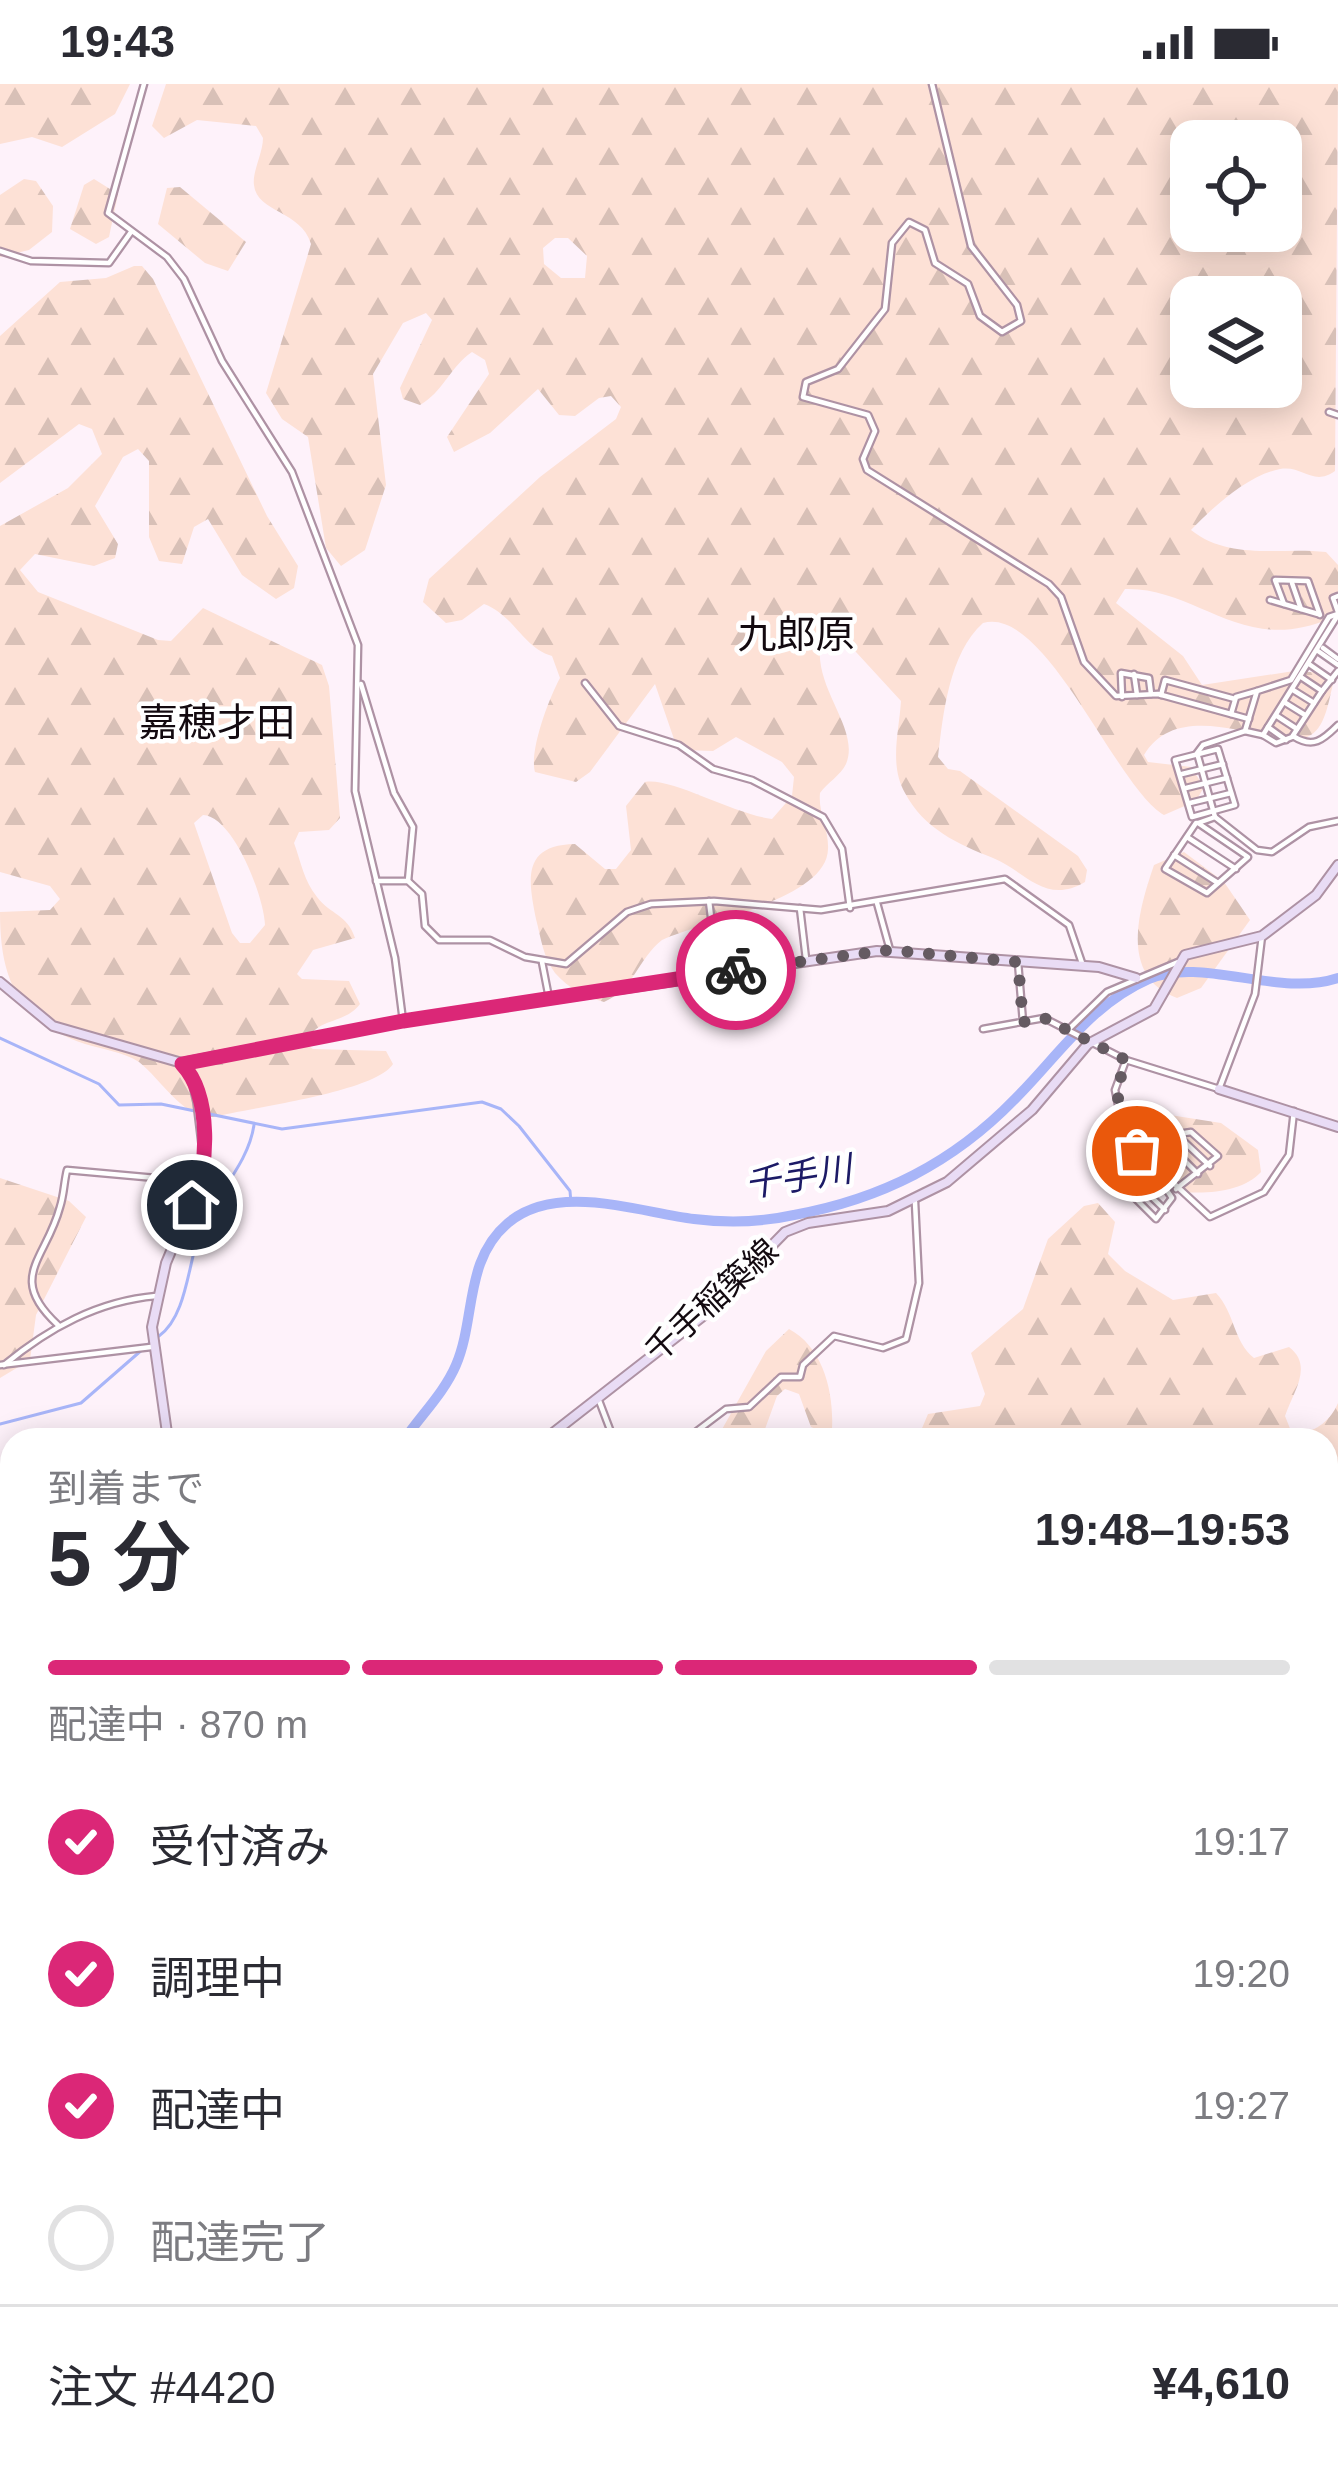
<!DOCTYPE html>
<html lang="ja">
<head>
<meta charset="utf-8">
<style>
  body { margin:0; font-family:Arial,"Noto Sans JP",sans-serif; background:#f2f2f3; color:#2b2b33; height:100vh; display:flex; flex-direction:column; font-size:45px; white-space:nowrap }
  * { box-sizing:border-box; margin:0 }
  p { font-size:39px; color:#7c7c81 }
  .icon { flex:none; width:66px; height:66px; fill:none; stroke:currentColor; stroke-width:2; stroke-linecap:round; stroke-linejoin:round }
  .map { position:relative; flex:1; overflow:hidden }
  .drawer { position:absolute; left:0px; top:1344px; width:1338px; height:1056px; display:flex; flex-direction:column; background:#fff; border-radius:36px 36px 0 0; box-shadow:0 6px 30px #0003 }
  .drawer>* { flex:none }
  .tools { position:absolute; left:1170px; top:36px; display:grid; gap:24px }
  .tools a { display:grid; place-items:center; width:132px; height:132px; border-radius:24px; background:#fff; box-shadow:0 6px 30px #0003; font-size:60px }
  .pin { position:absolute; display:grid; place-items:center; width:102px; height:102px; color:#fff; margin:-51px; border:6px solid #fff; border-radius:50%; box-shadow:0 3px 12px #0007 }
  .courier { position:absolute; display:grid; place-items:center; width:120px; height:120px; margin:-60px; border:9px solid #db2777; border-radius:50%; background:#fff; color:#222; box-shadow:0 3px 15px #0007 }
  .overview em { font-style:normal; font-weight:600 }
  .overview div { display:flex; flex-direction:column-reverse }
  .overview { display:flex; align-items:center; justify-content:space-between; height:204px; padding:0 48px }
  h1 { font-size:78px; font-weight:600; line-height:90px }
  .bar { display:grid; grid-template-columns:repeat(4,1fr); gap:18px 12px; align-content:center; height:144px; padding:0 48px }
  .bar i { height:15px; border-radius:9px; background:#e1e1e2 }
  .bar .active { background:#db2777 }
  .bar p { grid-column:span 4 }
  .line { display:flex; align-items:center; gap:30px; padding:0 48px; border-top:3px solid #e1e1e2 }
  .line div { flex:1 }
  ol { padding:0 48px; list-style:none }
  li { display:flex; align-items:center; gap:36px; height:132px }
  li p { margin-inline-start:auto }
  li .icon { padding:12px; border-radius:50%; background:#db2777; color:#fff; stroke-width:4 }
  li:last-child { color:#7c7c81 }
  li i { width:66px; height:66px; border:6px solid #e1e1e2; border-radius:50% }
  .status { display:flex; justify-content:space-between; align-items:center; height:84px; padding:0 60px; background:#fff; direction:ltr }
  .status svg { height:33px; fill:currentColor }
  .map>svg:first-child { display:block }
  .forest { fill:url(#forest-firs); fill-rule:evenodd }
  .park { fill:url(#park-tufts) }
  .lines { fill:none; stroke-linecap:round; stroke-linejoin:round }
  .stream { stroke:#a8b5f8; stroke-width:3 }
  .river { stroke:#a8b5f8; stroke-width:10 }
  .street-casing { stroke:#ae92a4; stroke-width:9 }
  .secondary-casing { stroke:#ae92a4; stroke-width:12 }
  .highway-casing { stroke:#7c5d97; stroke-width:15 }
  .street { stroke:#fff; stroke-width:4.5 }
  .secondary { stroke:#e9dcf5; stroke-width:8 }
  .highway { stroke:#b589df; stroke-width:10 }
  .done { stroke:#655b62; stroke-width:12; stroke-dasharray:0 21.6 }
  .route { stroke:#db2777; stroke-width:15 }
  .labels { text-anchor:middle; stroke-width:9; stroke-linejoin:round; paint-order:stroke }
  .street-label { font-size:33px; fill:#130a10; stroke:#fff }
  .water-label { font-size:36px; font-style:italic; fill:#1c1a66; stroke:#fff }
  .quarter-label { font-size:39px; fill:#130a10; stroke:#fff }
</style>
</head>
<body>
<div class="status"><b>19:43</b><svg viewBox="0 0 49 12"><path d="M0 12V9h3v3zM5 12V6h3v6zM10 12V3h3v9zM15 12V0h3v12zM26 1h20v11H26zM47 4h2v5h-2z"/></svg></div>
<div class="map">
<svg width="1338" height="2400" viewBox="0 0 1338 2400">
  <defs>
    <pattern id="forest-firs" width="22" height="20" patternUnits="userSpaceOnUse" patternTransform="scale(3)"><rect width="22" height="20" fill="#fde1d6"/><path d="M5 1l3.5 6h-7zM16 11l3.5 6h-7z" fill="#d8c0b7"/></pattern>
    <pattern id="park-tufts" width="24" height="20" patternUnits="userSpaceOnUse" patternTransform="scale(3)"><rect width="24" height="20" fill="#fde1d6"/><path d="M3 7l-1-3M5 7V3M7 7l1-3M15 17l-1-3M17 17v-4M19 17l1-3" fill="none" stroke="#d8c0b7"/></pattern>
  </defs>
  <rect width="100%" height="100%" fill="#fef2fa"/>
  <g class="forest">
    <path d="M0 0H130L115 30 62 63 32 53 0 60Z"/>
    <path d="M166 0H1338L1335 387C1313 403 1303 381 1280 385 1248 391 1213 423 1191 446 1230 477 1280 463 1326 468L1338 481V514L1331 534C1243 573 1198 503 1125 505L1116 519 1183 572 1202 601 1294 587 1326 589 1333 600C1329 615 1326 642 1311 651 1281 671 1182 607 1144 671L1148 678 1191 683 1204 703 1196 717 1164 731C1117 705 1045 520 983 539 949 569 943 631 938 673L948 685 960 687 1078 772 1087 786 1085 798C1045 822 1024 786 993 774 958 760 924 745 905 709 889 681 899 648 901 617L833 543 824 547C804 597 862 642 846 680 841 691 827 699 820 709 818 729 829 745 828 765 827 816 701 837 662 856 637 876 635 904 604 918 585 912 569 905 555 889 543 873 541 854 536 835 528 795 522 761 575 760L605 785H616L631 766 626 722 645 698C671 693 733 730 772 735L792 712 794 693 782 678 736 653 713 667 683 666 675 658 655 600 590 688 576 698 535 688C529 667 549 614 560 594L552 572C523 564 514 531 484 520L462 536 446 539 423 518 429 495 540 393 616 335 621 323 611 312 599 314 575 332 559 331 538 305 490 349 454 368 447 353 489 290 485 276 472 268C451 282 442 309 420 321L403 315 400 304 432 236 426 229 403 239 373 290 386 401 365 466 341 482 326 464 308 353 282 335 266 309 311 160C301 126 257 129 254 101 252 88 263 69 263 54L256 42 197 36 164 54 152 42ZM1191 57H1281V147H1191ZM555 154H568L587 172 585 194H561L544 180 543 164ZM1191 213H1281V303H1191Z"/>
    <path d="M24 95 36 97 53 122 52 148 29 166 0 173V111Z"/>
    <path d="M94 95 118 110 109 153 96 160 70 145 84 101Z"/>
    <path d="M180 103 246 158 228 187 205 179 158 140 167 104Z"/>
    <path d="M134 182H142L153 195 267 432 298 482 294 504 276 515 242 491 208 435 194 443 182 480 159 477 149 453V377L138 365 123 373 95 422 118 460 115 474 94 482 35 470 20 486 38 508 158 556 171 557 203 524 322 581 329 602 340 734 329 746 299 748 294 759C301 778 304 797 317 813 331 831 347 830 355 854L313 866 297 890 302 895 349 897 360 920C345 941 314 933 306 960L313 965 386 967 393 980C376 1008 249 1024 213 1033 182 1034 161 995 139 978 124 968 101 965 85 960 17 937 0 894 0 828L50 826 60 815 50 802 0 788V442L68 404 102 370 92 345 79 340 0 399V252L60 198 106 194ZM203 731C233 732 264 812 265 841L250 859H240L232 849 194 739Z"/>
    <path d="M1184 768 1224 798 1250 836 1201 904 1177 914C1118 892 1139 825 1154 781Z"/>
    <path d="M1157 1029 1221 1039 1258 1066 1261 1088C1239 1113 1179 1113 1150 1100L1144 1040Z"/>
    <path d="M0 1094 69 1117 86 1133 36 1231 30 1276 0 1294Z"/>
    <path d="M1098 1119 1115 1138 1108 1170 1125 1187 1173 1216 1216 1209C1235 1229 1233 1257 1254 1274L1289 1263C1314 1282 1293 1308 1285 1332L1291 1347C1311 1353 1330 1338 1338 1319V1412L1326 1430V1356H917L928 1330 980 1322 985 1310 971 1269 1023 1225 1048 1155 1084 1122Z"/>
    <path d="M789 1245C823 1263 834 1308 832 1345L826 1349 811 1343 799 1310 785 1305 777 1312 761 1356H716L766 1267Z"/>
    <path d="M12 1403V1512L0 1521V1404Z"/>
    <path d="M1338 2026V2123L1326 2132V2036Z"/>
    <path d="M33 2388H316L296 2400H44Z"/>
    <path d="M437 2388H497L505 2400H421Z"/>
    <path d="M1061 2388H1160L1158 2400H1042Z"/>
    <path d="M1218 2388H1278L1268 2400H1214Z"/>
  </g>
  <path class="park" d="M1285 602 1289 606 1264 646 1252 644 1261 609Z"/>
  <g class="lines">
    <g class="stream">
      <path d="M0 954 99 1000 119 1021 161 1020 282 1045 482 1018 501 1025 519 1042 570 1107 571 1119"/>
      <path d="M159 1252C186 1233 188 1182 199 1150 213 1112 248 1082 254 1041"/>
      <path d="M0 1340 81 1319 151 1258"/>
      <path d="M0 1869 12 1854"/>
      <path d="M0 2082 12 2077"/>
    </g>
    <g class="river">
      <path d="M404 1356C421 1331 444 1309 456 1281 476 1234 464 1176 508 1139 557 1098 638 1128 694 1135 726 1139 762 1138 794 1131 881 1115 953 1079 1015 1015 1059 971 1090 921 1149 895 1202 872 1278 914 1338 894"/>
      <path d="M0 1797 12 1798"/>
      <path d="M1326 1862 1338 1855"/>
      <path d="M544 2400 551 2388"/>
    </g>
    <defs>
      <g id="street">
        <path d="M144 0 108 129 167 173 184 195 222 277 292 388 358 561 355 707 395 874 403 937"/>
        <path d="M932 0 971 162 1017 221 1021 237 1002 248 980 232 968 200 935 179 925 146 909 138 892 159 885 225 838 285 806 298 803 313 868 331 875 347 863 375 867 386 1049 500 1061 513 1084 578 1116 612 1158 610 1249 635"/>
        <path d="M0 167 31 177 109 179 131 148"/>
        <path d="M1329 328 1338 331"/>
        <path d="M1292 499 1301 525"/>
        <path d="M1338 512 1333 514 1338 528"/>
        <path d="M1270 516 1318 530"/>
        <path d="M1284 520 1275 496 1308 497 1320 531"/>
        <path d="M1338 530 1329 533 1291 596 1257 607 1245 647 1203 661 1197 669 1215 733 1257 766 1272 768 1309 743 1338 737"/>
        <path d="M1323 564 1338 575"/>
        <path d="M1318 567 1338 581"/>
        <path d="M1309 580 1332 596"/>
        <path d="M1134 590 1137 611"/>
        <path d="M585 599 619 642 679 661 713 685 752 696 823 733 842 765 850 824"/>
        <path d="M361 600 394 709 413 743 408 797"/>
        <path d="M1293 606 1314 619"/>
        <path d="M1322 607 1338 587"/>
        <path d="M1161 611 1165 596 1235 615"/>
        <path d="M1122 613 1121 589 1149 594 1151 610"/>
        <path d="M1284 618 1305 631"/>
        <path d="M1231 630 1236 613 1257 607"/>
        <path d="M1277 632 1297 645"/>
        <path d="M1268 643 1286 656"/>
        <path d="M1245 647 1263 651 1338 531"/>
        <path d="M1263 651 1276 659 1292 653 1322 607 1301 593"/>
        <path d="M1293 652C1313 665 1323 656 1338 641"/>
        <path d="M1218 665 1235 721 1192 733 1175 676Z"/>
        <path d="M1182 690 1223 680"/>
        <path d="M1186 704 1227 694"/>
        <path d="M1190 719 1231 709"/>
        <path d="M1198 739 1248 773 1207 809 1165 785 1196 739H1198L1215 733"/>
        <path d="M1187 753 1236 785"/>
        <path d="M1174 771 1218 799"/>
        <path d="M376 797H408L422 810 425 842 439 856H490L525 873 566 880 627 828 651 820 714 817 821 826 1005 795 1069 841 1083 882"/>
        <path d="M709 817 718 889"/>
        <path d="M877 819 890 866"/>
        <path d="M800 824 806 875"/>
        <path d="M542 878 549 914"/>
        <path d="M1018 878 1023 938"/>
        <path d="M983 945 1044 934 1126 976 1219 1005 1255 910 1262 852"/>
        <path d="M1069 945 1107 908 1178 878"/>
        <path d="M1126 976 1115 1006 1125 1054 1210 1133 1264 1108 1289 1071 1294 1027"/>
        <path d="M1176 1050 1210 1082"/>
        <path d="M1160 1052 1198 1090"/>
        <path d="M1136 1066 1152 1054 1191 1048 1218 1072 1176 1105"/>
        <path d="M1140 1102 1165 1126"/>
        <path d="M1166 1105 1172 1114 1156 1135 1130 1109 1150 1096 1166 1105 1171 1101"/>
        <path d="M58 1241C6 1193 46 1176 60 1123 64 1111 64 1098 67 1086L200 1098"/>
        <path d="M0 1281 151 1263"/>
        <path d="M4 1281C49 1244 98 1217 156 1212"/>
        <path d="M598 1314 614 1356"/>
        <path d="M700 1346 706 1356"/>
        <path d="M685 1356 726 1325 749 1323 781 1293H800L803 1281 834 1252 883 1264 906 1255 919 1199 915 1118"/>
        <path d="M1326 1446 1338 1431"/>
        <path d="M0 1685 12 1677"/>
        <path d="M1326 1744 1338 1746"/>
        <path d="M1326 1852 1338 1843"/>
        <path d="M1326 1936 1338 1941"/>
        <path d="M1326 2082 1338 2045"/>
        <path d="M0 2345 12 2347"/>
        <path d="M102 2388 154 2400"/>
        <path d="M968 2388 977 2400"/>
        <path d="M478 2400 484 2388"/>
        <path d="M676 2400 691 2388"/>
      </g>
      <g id="secondary">
        <path d="M0 898 53 942 182 979 192 993 198 1018 206 1084 166 1179 152 1243 168 1356"/>
        <path d="M182 979 403 937 877 867 1099 883 1136 894"/>
        <path d="M1219 1005 1338 1043"/>
        <path d="M544 1356 703 1232 785 1148 808 1139 888 1127 947 1098 1032 1026 1088 960 1154 925 1185 871 1262 852 1316 811 1338 781"/>
        <path d="M0 2011 12 1990"/>
        <path d="M0 2036 12 2033"/>
      </g>
      <g id="highway">
        <path d="M0 1924 12 1922"/>
        <path d="M1326 2199 1338 2204"/>
      </g>
    </defs>
    <use href="#street" class="street-casing"/>
    <use href="#secondary" class="secondary-casing"/>
    <use href="#highway" class="highway-casing"/>
    <use href="#street" class="street"/>
    <use href="#secondary" class="secondary"/>
    <use href="#highway" class="highway"/>
  </g>
  <g class="lines">
    <path class="done" d="M736 886 890 866 1018 878 1023 938 1044 934 1126 976C1114 1008 1114 1041 1137 1067"/>
    <path class="route" d="M192 1121C209 1084 212 1012 182 980L403 937 736 886"/>
  </g>
  <g class="labels">
    <g class="street-label">
      <text transform="translate(711 1216) rotate(-42)" y="12">千手稲築線</text>
    </g>
    <g class="water-label">
      <text transform="translate(798 1092) rotate(-9)" y="13">千手川</text>
    </g>
    <g class="quarter-label">
      <text x="796" y="564">九郎原</text>
      <text x="217" y="652">嘉穂才田</text>
    </g>
  </g>
</svg>
<div class="tools">
<a><svg class="icon" aria-label="locate" viewBox="0 0 24 24"><circle cx="12" cy="12" r="6"/><path d="M12 2v4M12 18v4M2 12h4M18 12h4"/></svg></a>
<a><svg class="icon" aria-label="layers" viewBox="0 0 24 24"><path d="M12 4l9 5-9 5-9-5zM3 14l9 5 9-5"/></svg></a>
</div>
<div class="pin" style="left:1137px;top:1067px;background:#ea580c"><svg class="icon" aria-label="bag" viewBox="0 0 24 24"><path d="M5 8h14l-1 12H6zM9 8a3 3 0 0 1 6 0"/></svg></div>
<div class="pin" style="left:192px;top:1121px;background:#1f2937"><svg class="icon" aria-label="home" viewBox="0 0 24 24"><path d="M3 11l9-7 9 7M6 9v11h12V9"/></svg></div>
<div class="courier" style="left:736px;top:886px"><svg class="icon" aria-label="bike" viewBox="0 0 24 24"><circle cx="6" cy="16" r="4"/><circle cx="18" cy="16" r="4"/><path d="M6 16l4-8h5l3 8M10 8l3 8H6M13 5h3"/></svg></div>
<section class="drawer">
<div class="overview"><div><h1>5 分</h1><p>到着まで</p></div><em>19:48–19:53</em></div>
<div class="bar"><i class="active"></i><i class="active"></i><i class="active"></i><i></i><p>配達中 · 870 m</p></div>
<ol>
<li><svg class="icon" aria-label="check" viewBox="0 0 24 24"><path d="M5 12l5 5 9-10"/></svg>受付済み<p>19:17</p></li>
<li><svg class="icon" aria-label="check" viewBox="0 0 24 24"><path d="M5 12l5 5 9-10"/></svg>調理中<p>19:20</p></li>
<li><svg class="icon" aria-label="check" viewBox="0 0 24 24"><path d="M5 12l5 5 9-10"/></svg>配達中<p>19:27</p></li>
<li><i></i>配達完了</li>
</ol>
<div class="line" style="height:156px"><div>注文 #4420</div><b>¥4,610</b></div>
</section>
</div>
</body>
</html>
